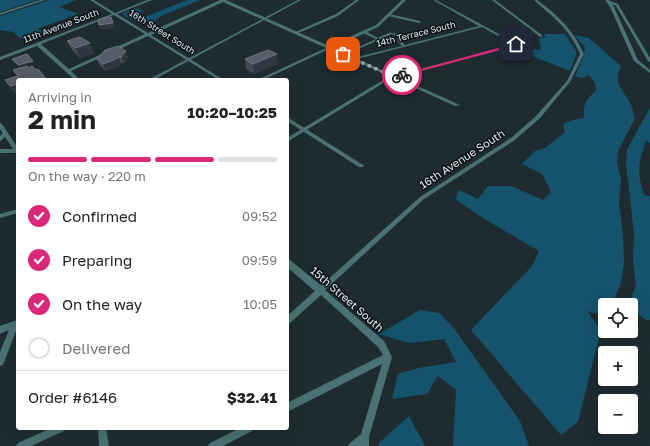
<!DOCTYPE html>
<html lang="en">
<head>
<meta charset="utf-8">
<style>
  body { margin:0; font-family:"Golos Text",sans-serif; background:#f6f6f6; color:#222; height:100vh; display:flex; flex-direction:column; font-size:15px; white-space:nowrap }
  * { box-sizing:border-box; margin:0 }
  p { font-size:13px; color:#767676 }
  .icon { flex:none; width:22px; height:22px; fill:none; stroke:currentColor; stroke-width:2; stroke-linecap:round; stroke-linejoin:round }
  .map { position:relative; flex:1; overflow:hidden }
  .panel { position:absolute; left:16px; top:78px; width:273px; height:352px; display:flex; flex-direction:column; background:#fff; border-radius:4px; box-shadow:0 4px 16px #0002 }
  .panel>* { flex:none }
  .controls { position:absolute; left:598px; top:298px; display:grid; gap:8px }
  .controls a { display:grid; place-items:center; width:40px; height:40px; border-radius:4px; background:#fff; box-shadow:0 4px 16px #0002; font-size:20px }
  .pin { position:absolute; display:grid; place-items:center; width:34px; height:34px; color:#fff; margin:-17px; border-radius:8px; box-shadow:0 2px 6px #0006 }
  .courier { position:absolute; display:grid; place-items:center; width:40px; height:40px; margin:-20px; border:3px solid #db2777; border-radius:50%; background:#fff; color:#222; box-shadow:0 1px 5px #0007 }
  .overview em { font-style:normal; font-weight:700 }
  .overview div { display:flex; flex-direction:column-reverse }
  .overview { display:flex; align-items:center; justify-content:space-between; height:68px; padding:0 12px }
  h1 { font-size:26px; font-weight:700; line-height:30px }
  .bar { display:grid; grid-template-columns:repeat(4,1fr); gap:6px 4px; align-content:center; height:48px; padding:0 12px }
  .bar i { height:5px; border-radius:3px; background:#e0e0e0 }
  .bar .current { background:#db2777 }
  .bar p { grid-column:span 4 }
  .line { display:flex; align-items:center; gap:10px; padding:0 12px; border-top:1px solid #e0e0e0 }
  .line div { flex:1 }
  ol { padding:0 12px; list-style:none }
  li { display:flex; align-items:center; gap:12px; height:44px }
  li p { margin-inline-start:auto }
  li .icon { padding:4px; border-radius:50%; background:#db2777; color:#fff; stroke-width:4 }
  li:last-child { color:#767676 }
  li i { width:22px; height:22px; border:2px solid #e0e0e0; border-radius:50% }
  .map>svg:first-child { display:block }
  .green { fill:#15536c }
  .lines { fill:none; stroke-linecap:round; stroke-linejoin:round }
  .minor { fill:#4a7173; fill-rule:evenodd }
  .tertiary { fill:#4a7173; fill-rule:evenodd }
  .wall { fill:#454c57 }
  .shaded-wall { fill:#2e3842 }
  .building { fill:#565d68; stroke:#6c747d }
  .route { fill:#db2777 }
  .done { stroke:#9ea9ae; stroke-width:4; stroke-dasharray:0 7.2 }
  .labels { text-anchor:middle; stroke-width:3; stroke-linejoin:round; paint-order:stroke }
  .far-street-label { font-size:9px; fill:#e3ecf0; stroke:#0d1316 }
  .street-label { font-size:11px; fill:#e3ecf0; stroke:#0d1316 }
</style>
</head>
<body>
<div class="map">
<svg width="650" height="446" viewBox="0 0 650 446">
  <rect width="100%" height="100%" fill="#1e2c32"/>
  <g class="green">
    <path d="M0 0H37L0 12Z"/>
    <path d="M50 0H76L59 7 78 14 37 29 43 32 24 39 20 38 13 32 0 30V16Z"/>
    <path d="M187 0H200L159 17 153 23 144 22 141 19 143 18 135 21 121 14 136 8 144 11 137 14 145 17Z"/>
    <path d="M543 34H565L577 53 570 71 519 51 525 48 541 50 539 38 546 37Z"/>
    <path d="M574 35 589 38 621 66C612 84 623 88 630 103 633 107 633 113 635 118L618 151 617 163 621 179 619 202 623 235 624 264 621 283 612 305H605V316L587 311 601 330 578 422 561 435 471 330 532 266 539 251 486 220 455 199 459 190 478 199 488 186H511L543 200 551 192 542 174 522 164 535 151 545 148 565 132 563 124 573 120 584 118C583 104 586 99 596 91L595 83 589 75 582 78 575 76 584 56 585 47Z"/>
    <path d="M650 108V143L646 141C638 162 637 174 644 195L650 196V320H646L631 309V305H628L636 286 633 261 634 233 626 164 627 149Z"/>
    <path d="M420 310 439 313 453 327 520 421 529 446H453L456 390 438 376 427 394 392 399 398 374 418 368 456 362 444 339 409 343 379 334Z"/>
    <path d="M409 416 425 446H379V443Z"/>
  </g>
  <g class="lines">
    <g class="minor">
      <path d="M298 0H301L153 80H148Z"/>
      <path d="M356 0H359L338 16 296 34 293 33 336 14Z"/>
      <path d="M433 0H436L519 45 390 79 287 142V138L388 77 514 45 482 27 353 60V58L402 46 398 42 397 37 392 34 361 48 344 40 347 39 361 46 376 39 363 33V31H365L378 38C389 33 389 31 400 35L402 42 405 45 479 26Z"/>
      <path d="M492 0H495L542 35V37H540Z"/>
      <path d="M534 0H537C557 14 574 31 584 54L570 82 540 118 515 140 424 199 325 290 384 341 392 357 369 437V446H348L350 443 361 434 382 364 287 412V403L383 355 378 347 321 295 290 323 287 324V316L420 197 511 138 536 116 567 81 580 54C569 28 554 18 534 0Z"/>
      <path d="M607 0 618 4 650 58V62L648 61 616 6 607 2Z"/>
      <path d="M389 14 420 21 421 22 419 23 388 16 387 15Z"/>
      <path d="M4 132H6L8 133 2 140 0 141V136Z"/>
      <rect x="0" y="149" width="18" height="4"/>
      <path d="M18 209V213L0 218V214Z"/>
      <path d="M17 320H18V326L3 365 0 366V352L9 330 0 334V326Z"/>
      <path d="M51 428H65L64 431 31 446H16L18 443Z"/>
      <path d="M98 428H106L109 446H99Z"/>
      <path d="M240 428H253L252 431 223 446H208L210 443Z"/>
    </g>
    <g class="tertiary">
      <path d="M40 0H45L0 15V13Z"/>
      <path d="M90 0H94L115 13 147 0H152L117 14 148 33 220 0H226L329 46 376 25 402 0H406L378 27 333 48 460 105 455 106 329 49 263 80H257L326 48 223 2 151 35 224 80H219L148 36 71 71 80 80H75L37 46 0 60V57L112 14ZM114 15 145 34 69 69 41 44Z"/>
      <path d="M605 0H609L614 7 638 60 650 70V73L634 61 610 7Z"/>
      <path d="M287 117 363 165 364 166 363 167H359L287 121Z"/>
      <path d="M0 123 2 124 18 148V153L15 152 0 129Z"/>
      <path d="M287 259 290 260 323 287 324 290 323 293 320 294 317 293 287 267Z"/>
    </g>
  </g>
  <g class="wall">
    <path d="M67 41 90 43 94 53 80 58 72 50Z"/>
    <path d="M105 50 128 57 124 63H121L119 66 106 71 100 66 97 59Z"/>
    <path d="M245 59 278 64 254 74 246 69Z"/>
    <path d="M29 68 36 70 45 77 47 80H18V97L5 80 17 76 13 70Z"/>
  </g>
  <g class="shaded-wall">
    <path d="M111 17 115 28 101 30 99 25Z"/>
    <path d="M90 43 94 53 80 58 75 48Z"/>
    <path d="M126 51 128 57 124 63 121 57Z"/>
    <path d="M277 54 278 64 254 74 253 64Z"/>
    <path d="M118 57 121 63 119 66 106 71 103 64Z"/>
    <path d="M33 61 34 62 19 67 18 65Z"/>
    <path d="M45 77 47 80H38Z"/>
    <path d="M18 84V97L10 86Z"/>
  </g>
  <g class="building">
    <path d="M107 17 108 18 111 17 113 23 99 25 98 20Z"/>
    <path d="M80 37 90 43 75 48 67 41Z"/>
    <path d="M118 46 126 51 121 57H118L116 59 103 64 97 59 105 50Z"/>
    <path d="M268 50 277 54 253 64 245 59Z"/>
    <path d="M27 54 33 61 18 65 12 59Z"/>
    <path d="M27 66 29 68 32 66 36 70 38 69 45 77 38 80H18V84L10 86 5 80 18 76 13 70Z"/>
  </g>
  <path class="route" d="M516 43 518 45 403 76 399 75Z"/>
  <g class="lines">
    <path class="done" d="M343 54 394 77 402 75"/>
  </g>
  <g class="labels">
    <g class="far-street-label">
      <text transform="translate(61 26) rotate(-21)" y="3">11th Avenue South</text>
      <text transform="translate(162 32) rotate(32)" y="3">16th Street South</text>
      <text transform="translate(416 34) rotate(-14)" y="3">14th Terrace South</text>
    </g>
    <g class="street-label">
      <text transform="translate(462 159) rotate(-33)" y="4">16th Avenue South</text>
      <text transform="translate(347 299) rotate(41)" y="4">15th Street South</text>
    </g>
  </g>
</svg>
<div class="controls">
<a><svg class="icon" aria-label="locate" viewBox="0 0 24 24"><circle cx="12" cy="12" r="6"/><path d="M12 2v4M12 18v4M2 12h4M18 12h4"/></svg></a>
<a>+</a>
<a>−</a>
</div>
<div class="pin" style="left:343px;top:54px;background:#ea580c"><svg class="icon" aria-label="bag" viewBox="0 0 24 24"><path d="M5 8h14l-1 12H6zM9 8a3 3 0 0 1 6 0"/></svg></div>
<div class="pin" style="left:516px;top:44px;background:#1f2937"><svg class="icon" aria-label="home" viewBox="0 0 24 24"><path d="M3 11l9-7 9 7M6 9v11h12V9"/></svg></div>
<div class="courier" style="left:402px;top:75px"><svg class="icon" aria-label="bike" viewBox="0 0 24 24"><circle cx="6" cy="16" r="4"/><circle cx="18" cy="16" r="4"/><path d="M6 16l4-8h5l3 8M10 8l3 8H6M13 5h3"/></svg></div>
<section class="panel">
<div class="overview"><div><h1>2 min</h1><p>Arriving in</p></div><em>10:20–10:25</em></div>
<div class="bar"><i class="current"></i><i class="current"></i><i class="current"></i><i></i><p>On the way · 220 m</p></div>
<ol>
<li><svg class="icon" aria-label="check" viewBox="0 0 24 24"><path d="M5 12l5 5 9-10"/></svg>Confirmed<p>09:52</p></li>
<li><svg class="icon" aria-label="check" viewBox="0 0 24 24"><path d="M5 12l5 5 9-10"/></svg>Preparing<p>09:59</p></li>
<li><svg class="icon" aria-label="check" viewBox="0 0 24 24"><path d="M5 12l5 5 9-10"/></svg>On the way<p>10:05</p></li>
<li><i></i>Delivered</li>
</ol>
<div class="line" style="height:52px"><div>Order #6146</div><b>$32.41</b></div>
</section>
</div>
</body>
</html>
